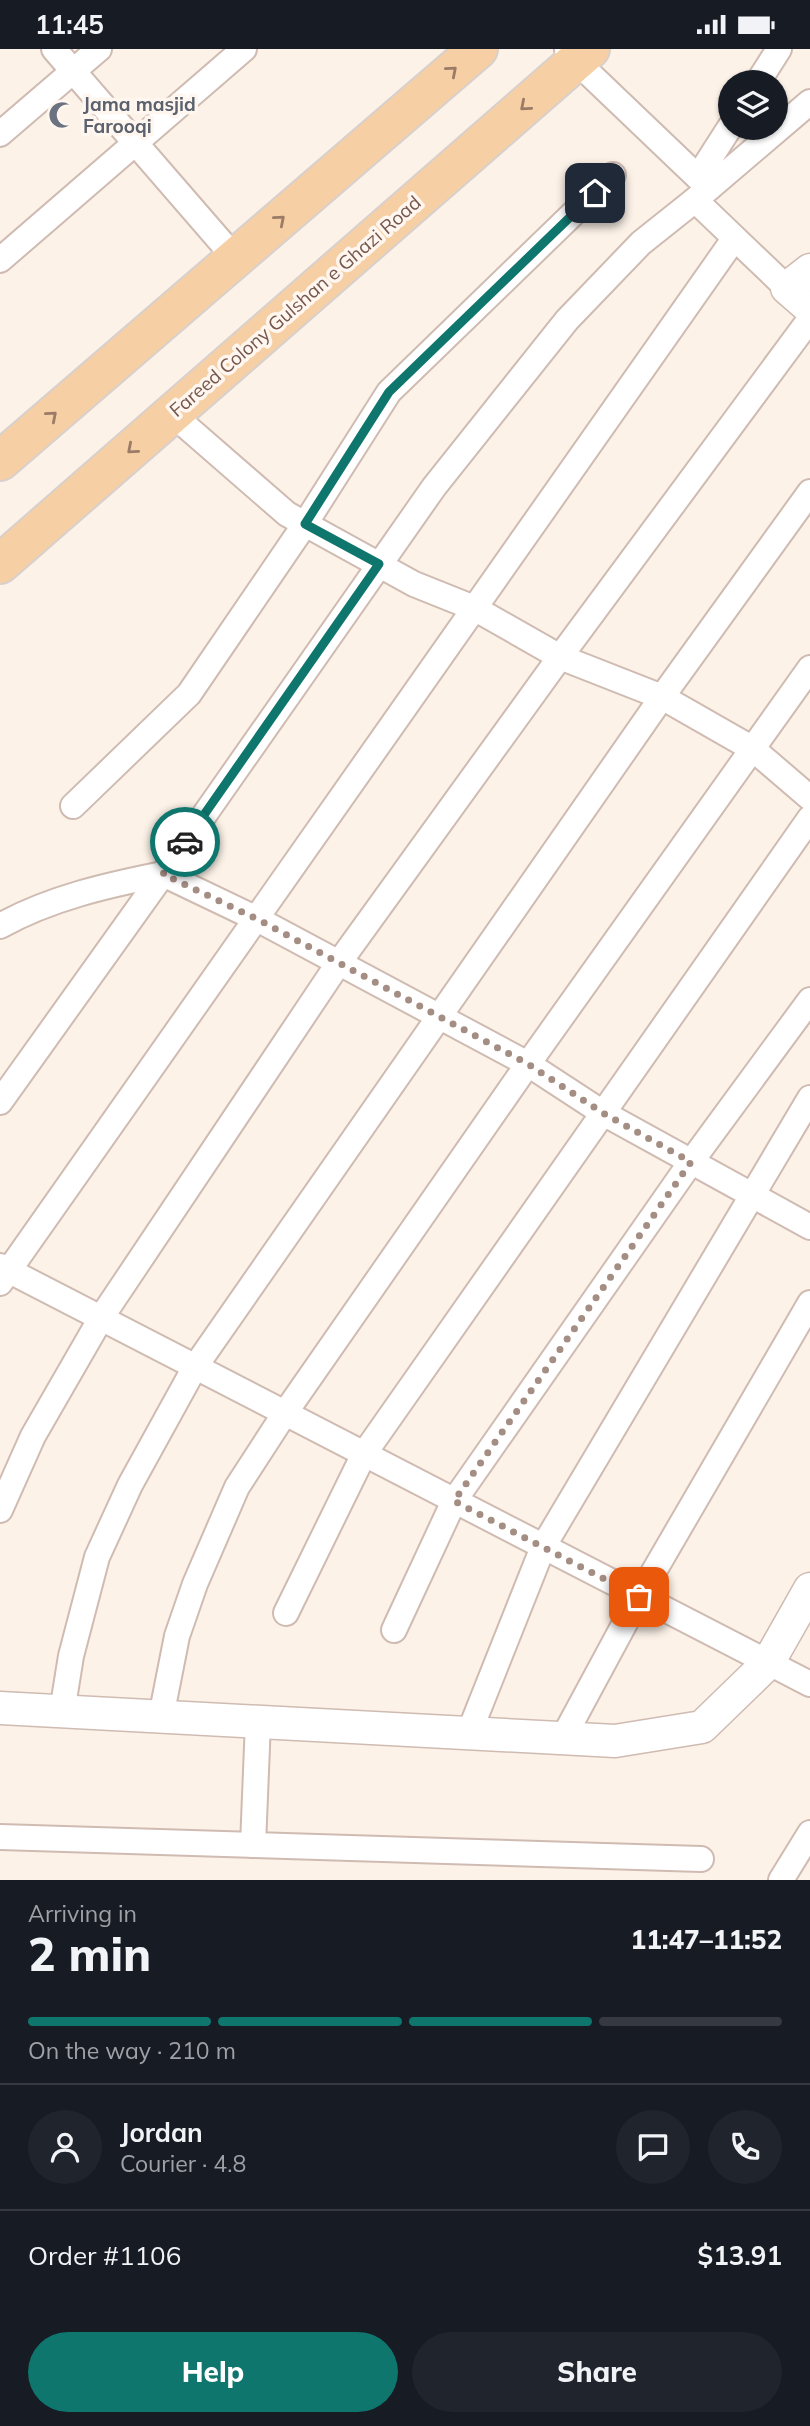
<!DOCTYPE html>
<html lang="en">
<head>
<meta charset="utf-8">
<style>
  body { margin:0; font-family:Mulish,sans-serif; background:#20242c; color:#f1f3f6; height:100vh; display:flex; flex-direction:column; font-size:26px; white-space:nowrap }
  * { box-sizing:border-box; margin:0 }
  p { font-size:23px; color:#9ea1a6 }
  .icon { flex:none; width:38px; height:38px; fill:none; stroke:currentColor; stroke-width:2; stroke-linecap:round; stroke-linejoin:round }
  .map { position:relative; height:1831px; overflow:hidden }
  .drawer { display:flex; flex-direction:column; background:#171b24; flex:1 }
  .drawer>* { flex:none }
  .controls { position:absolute; left:718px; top:21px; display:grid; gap:14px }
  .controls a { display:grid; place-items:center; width:70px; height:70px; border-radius:50%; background:#171b24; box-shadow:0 2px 5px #0004; font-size:35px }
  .pin { position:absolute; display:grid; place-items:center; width:60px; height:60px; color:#fff; margin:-30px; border-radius:14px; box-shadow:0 4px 10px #0006 }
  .courier { position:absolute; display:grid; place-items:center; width:70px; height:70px; margin:-35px; border:5px solid #0f766e; border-radius:50%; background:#fff; color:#222; box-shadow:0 2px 9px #0007 }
  .overview em { font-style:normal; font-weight:800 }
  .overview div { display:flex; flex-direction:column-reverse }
  .overview { display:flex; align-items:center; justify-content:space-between; height:119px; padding:0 28px }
  h1 { font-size:46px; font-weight:800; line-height:52px }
  .bar { display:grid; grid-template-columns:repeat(4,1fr); gap:10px 7px; align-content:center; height:84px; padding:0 28px }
  .bar i { height:9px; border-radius:5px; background:#363941 }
  .bar .current { background:#0f766e }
  .bar p { grid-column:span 4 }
  .line { display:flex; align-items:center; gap:18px; padding:0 28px; border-top:2px solid #363941 }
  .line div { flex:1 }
  .round { display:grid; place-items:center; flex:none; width:74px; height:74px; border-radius:37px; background:#20242c }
  .button { display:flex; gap:14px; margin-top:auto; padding:14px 28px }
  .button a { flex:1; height:80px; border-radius:42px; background:#0f766e; color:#fff; font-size:28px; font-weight:800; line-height:80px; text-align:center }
  .button a+a { background:#20242c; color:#f1f3f6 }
  .status { display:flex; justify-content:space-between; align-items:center; height:49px; padding:0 35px; background:#171b24; direction:ltr }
  .status svg { height:19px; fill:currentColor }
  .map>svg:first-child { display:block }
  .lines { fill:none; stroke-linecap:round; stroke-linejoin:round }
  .minor-casing { stroke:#cfbbb1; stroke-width:28 }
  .tertiary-casing { stroke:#cfbbb1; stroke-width:35 }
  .primary-casing { stroke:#d8d0cd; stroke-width:42 }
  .minor { stroke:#fff; stroke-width:24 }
  .tertiary { stroke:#fff; stroke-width:32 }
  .primary { stroke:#f6cfa4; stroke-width:38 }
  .oneway { stroke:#9c7b67 }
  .done { stroke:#a48d83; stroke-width:7; stroke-dasharray:0 12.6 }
  .route { stroke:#0f766e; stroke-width:9 }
  .labels { text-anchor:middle; stroke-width:7; stroke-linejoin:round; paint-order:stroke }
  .worship-label { font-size:19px; font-weight:bold; fill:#5b616d; stroke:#fef6ef; text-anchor:start }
  .street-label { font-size:19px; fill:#75574d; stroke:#fef6ef }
</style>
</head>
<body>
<div class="status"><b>11:45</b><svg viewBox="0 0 49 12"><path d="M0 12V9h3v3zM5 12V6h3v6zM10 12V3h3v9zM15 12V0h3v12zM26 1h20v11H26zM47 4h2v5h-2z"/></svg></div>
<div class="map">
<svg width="810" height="1831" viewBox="0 0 810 1831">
  <rect width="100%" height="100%" fill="#fcf2e8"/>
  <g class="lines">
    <defs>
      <g id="minor">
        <path d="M54 0 235 209"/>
        <path d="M567 1 576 12 709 139"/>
        <path d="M758 33 779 0"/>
        <path d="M0 85 99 0"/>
        <path d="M698 128 730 78"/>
        <path d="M695 151 787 239"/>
        <path d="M0 211 244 0"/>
        <path d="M172 365 287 465 414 535 474 559 560 608 662 648 753 700 810 749"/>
        <path d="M73 757 189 645 305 475 389 343 613 126"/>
        <path d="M0 877C50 849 108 836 163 825L434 438 567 271 641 194 695 151 810 53"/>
        <path d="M0 1053 163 825 257 870 528 1015 603 1064 810 1178"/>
        <path d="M0 1217 810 1635"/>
        <path d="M0 1234 734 190"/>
        <path d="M0 1461 33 1387 101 1269 338 915 560 608 810 270"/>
        <path d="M286 1564 364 1405 810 769"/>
        <path d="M394 1581 454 1452 691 1113 810 951"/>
        <path d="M62 1663 71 1607 97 1508 130 1436 195 1318 662 648 810 443"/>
        <path d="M161 1668 177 1587 195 1535 237 1438 285 1364 528 1015 810 619"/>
        <path d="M469 1684 543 1498 810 1049"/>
        <path d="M563 1689 639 1548 810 1254"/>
        <path d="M0 1788 701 1810"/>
        <path d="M253 1796 258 1673"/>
        <path d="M781 1831 810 1784"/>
      </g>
      <g id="tertiary">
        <path d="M810 221 787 239 810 259"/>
        <path d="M0 1659 615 1692 702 1678 768 1614 810 1540"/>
      </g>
      <g id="primary">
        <path d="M0 412 478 0"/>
        <path d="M0 515 590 0"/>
      </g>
    </defs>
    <use href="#minor" class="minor-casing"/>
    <use href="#tertiary" class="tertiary-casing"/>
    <use href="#primary" class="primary-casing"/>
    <use href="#minor" class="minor"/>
    <use href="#tertiary" class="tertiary"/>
    <use href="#primary" class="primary"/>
  </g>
  <defs><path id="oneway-chevron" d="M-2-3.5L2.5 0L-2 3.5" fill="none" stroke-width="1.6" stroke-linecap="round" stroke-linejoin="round" transform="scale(1.75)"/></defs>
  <g class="oneway">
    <use href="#oneway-chevron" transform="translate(452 22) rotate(-41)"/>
    <use href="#oneway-chevron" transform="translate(525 57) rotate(139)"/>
    <use href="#oneway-chevron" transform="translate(280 171) rotate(-41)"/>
    <use href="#oneway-chevron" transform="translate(52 367) rotate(-41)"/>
    <use href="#oneway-chevron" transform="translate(132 400) rotate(139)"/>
  </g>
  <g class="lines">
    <path class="done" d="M185 793 163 825 257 870 528 1015 603 1064 691 1113 454 1452 639 1548"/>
    <path class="route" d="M185 793 379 515 305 475 389 343 595 144"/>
  </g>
  <defs>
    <symbol id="mosque-bare" viewBox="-9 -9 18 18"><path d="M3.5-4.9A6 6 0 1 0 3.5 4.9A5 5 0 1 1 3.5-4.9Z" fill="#6b7280" stroke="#fef6ef" stroke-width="2.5" paint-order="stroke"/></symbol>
  </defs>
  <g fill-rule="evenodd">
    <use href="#mosque-bare" x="43" y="47" width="38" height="38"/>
  </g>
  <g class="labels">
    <g class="worship-label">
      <text x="83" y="62">Jama masjid<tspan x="83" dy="22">Farooqi</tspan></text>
    </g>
    <g class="street-label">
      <text transform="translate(295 257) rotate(-41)" y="7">Fareed Colony Gulshan e Ghazi Road</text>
    </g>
  </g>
</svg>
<div class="controls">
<a><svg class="icon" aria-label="layers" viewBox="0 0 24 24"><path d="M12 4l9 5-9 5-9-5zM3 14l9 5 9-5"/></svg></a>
</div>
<div class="pin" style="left:639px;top:1548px;background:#ea580c"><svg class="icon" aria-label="bag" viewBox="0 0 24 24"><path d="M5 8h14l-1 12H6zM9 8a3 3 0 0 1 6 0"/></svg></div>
<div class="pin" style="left:595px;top:144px;background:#1f2937"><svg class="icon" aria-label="home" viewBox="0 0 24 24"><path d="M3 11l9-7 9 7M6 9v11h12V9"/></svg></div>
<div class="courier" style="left:185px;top:793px"><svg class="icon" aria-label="car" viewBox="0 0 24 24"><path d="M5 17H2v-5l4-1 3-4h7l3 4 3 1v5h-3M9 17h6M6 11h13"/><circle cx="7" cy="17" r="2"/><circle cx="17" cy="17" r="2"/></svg></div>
</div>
<section class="drawer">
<div class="overview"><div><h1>2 min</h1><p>Arriving in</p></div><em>11:47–11:52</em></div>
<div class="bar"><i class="current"></i><i class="current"></i><i class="current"></i><i></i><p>On the way · 210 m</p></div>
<div class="line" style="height:126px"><a class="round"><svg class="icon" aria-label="person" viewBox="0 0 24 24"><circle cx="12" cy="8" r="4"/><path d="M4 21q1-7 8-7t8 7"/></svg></a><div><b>Jordan</b><p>Courier · 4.8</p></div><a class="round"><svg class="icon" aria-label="chat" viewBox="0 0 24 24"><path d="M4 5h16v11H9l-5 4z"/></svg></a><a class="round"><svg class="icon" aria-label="phone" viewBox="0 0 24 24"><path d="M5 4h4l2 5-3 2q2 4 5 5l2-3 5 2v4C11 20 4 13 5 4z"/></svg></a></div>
<div class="line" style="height:91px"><div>Order #1106</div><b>$13.91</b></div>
<div class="button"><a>Help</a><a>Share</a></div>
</section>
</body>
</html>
